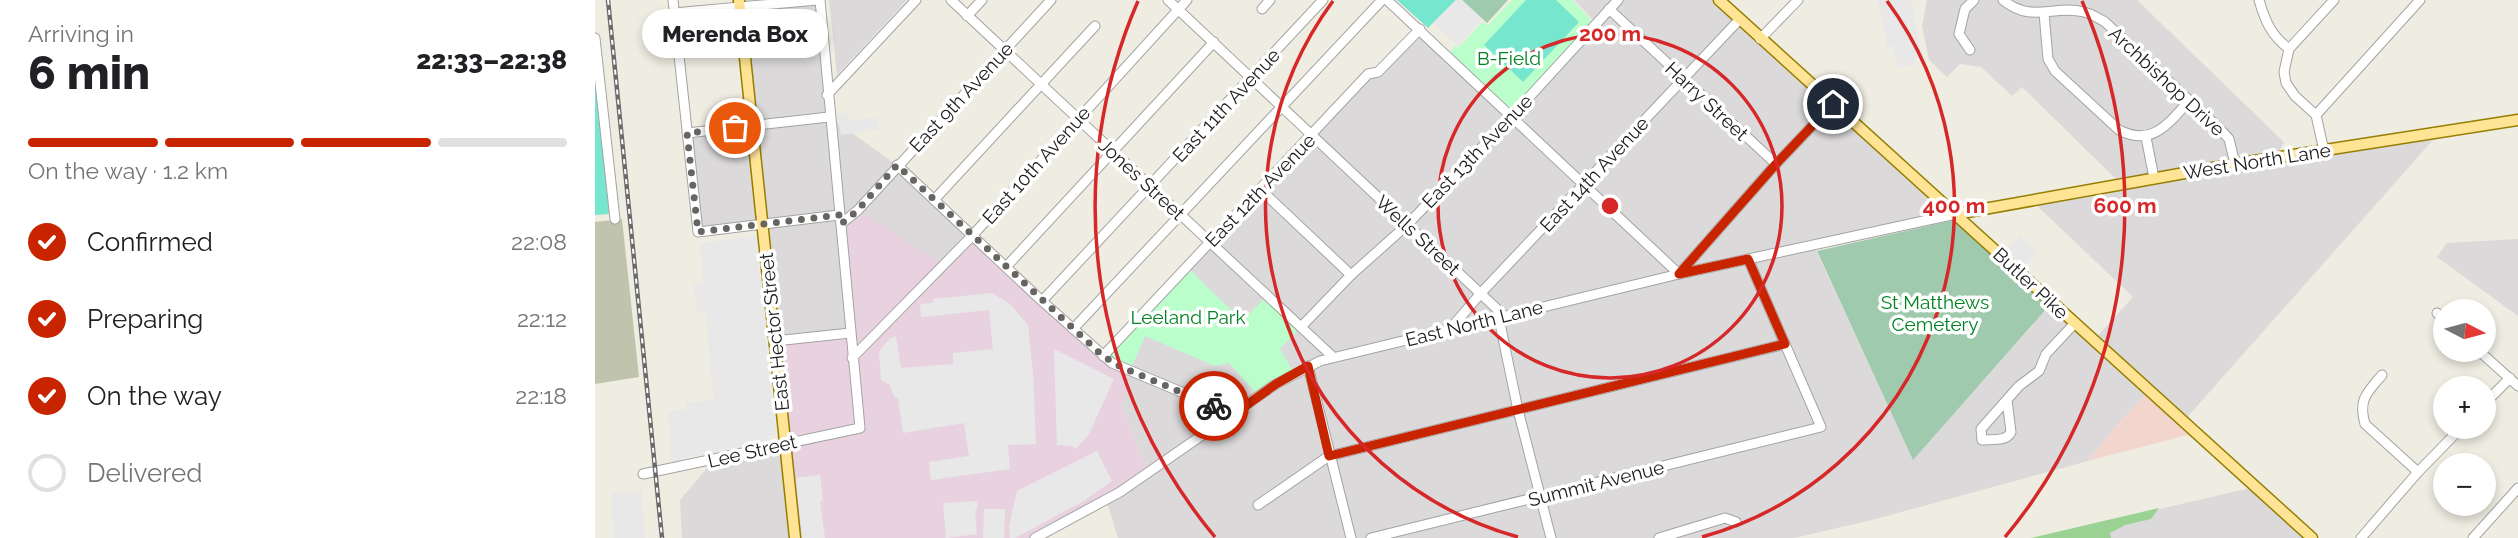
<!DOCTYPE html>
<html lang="en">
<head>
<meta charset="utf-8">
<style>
  body { margin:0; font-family:Raleway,sans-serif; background:#f2f2f2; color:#202124; height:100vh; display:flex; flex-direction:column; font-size:26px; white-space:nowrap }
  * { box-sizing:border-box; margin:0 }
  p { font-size:23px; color:#757577 }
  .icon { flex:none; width:38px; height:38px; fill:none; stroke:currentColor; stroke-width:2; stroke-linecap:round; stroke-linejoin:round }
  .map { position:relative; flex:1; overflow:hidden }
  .sheet { display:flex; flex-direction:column; background:#fff; width:595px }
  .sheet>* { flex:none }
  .needle { width:46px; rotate:96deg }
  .tools { position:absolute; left:1838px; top:299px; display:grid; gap:14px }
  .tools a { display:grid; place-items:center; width:63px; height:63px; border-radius:50%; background:#fff; box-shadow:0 4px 10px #0003; font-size:35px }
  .pin { position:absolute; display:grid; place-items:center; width:60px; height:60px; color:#fff; margin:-30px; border:4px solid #fff; border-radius:50%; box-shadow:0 2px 7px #0007 }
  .courier { position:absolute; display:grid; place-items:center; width:70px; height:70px; margin:-35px; border:5px solid #c92400; border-radius:50%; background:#fff; color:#222; box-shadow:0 2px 9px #0007 }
  .bubble { position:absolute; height:49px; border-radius:24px; background:#fff; box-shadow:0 4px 10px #0003; font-size:23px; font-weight:800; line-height:49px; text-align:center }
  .overview em { font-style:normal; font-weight:800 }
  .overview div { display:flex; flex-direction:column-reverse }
  .overview { display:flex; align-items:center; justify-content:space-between; height:119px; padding:0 28px }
  h1 { font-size:46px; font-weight:800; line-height:52px }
  .bar { display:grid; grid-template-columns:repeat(4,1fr); gap:10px 7px; align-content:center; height:84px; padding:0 28px }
  .bar i { height:9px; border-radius:5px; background:#e0e0e0 }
  .bar .on { background:#c92400 }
  .bar p { grid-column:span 4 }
  ol { padding:0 28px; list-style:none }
  li { display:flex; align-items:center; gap:21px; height:77px }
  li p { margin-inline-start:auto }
  li .icon { padding:7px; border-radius:50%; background:#c92400; color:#fff; stroke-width:4 }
  li:last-child { color:#757577 }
  li i { width:38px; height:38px; border:4px solid #e0e0e0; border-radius:50% }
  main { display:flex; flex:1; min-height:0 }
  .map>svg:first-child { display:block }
  .residential { fill:#dbd9d9 }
  .commercial { fill:#f2d6ce }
  .industrial { fill:#e9d2e0 }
  .construction { fill:#c0c4ac }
  .forest { fill:#99d292 }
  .cemetery { fill:#a0caae }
  .park { fill:#b9fecb }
  .pitch { fill:#77e6cf }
  .parking { fill:#e8e8e8 }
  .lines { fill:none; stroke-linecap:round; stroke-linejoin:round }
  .minor-casing { stroke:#a3a3a3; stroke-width:11 }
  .major-casing { stroke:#957e00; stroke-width:13 }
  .minor { stroke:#fff; stroke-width:9 }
  .major { stroke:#ffe496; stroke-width:10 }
  .rail-casing { stroke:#6a6a6a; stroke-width:4.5 }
  .rail { stroke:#fff; stroke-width:2; stroke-dasharray:5; stroke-linecap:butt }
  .done { stroke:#666561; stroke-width:7; stroke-dasharray:0 12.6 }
  .route { stroke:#c92400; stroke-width:9 }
  .ring { fill:none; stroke:#d62828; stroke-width:3.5 }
  .labels { text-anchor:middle; stroke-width:7; stroke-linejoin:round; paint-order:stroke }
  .park-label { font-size:19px; fill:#018323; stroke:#fff }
  .street-label { font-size:19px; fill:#1c1c1c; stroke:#fff }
  .centre { fill:#d62828; stroke:#fff; stroke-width:3.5 }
  .ring-label { font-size:21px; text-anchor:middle; font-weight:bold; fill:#d62828; stroke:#fff; stroke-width:7; stroke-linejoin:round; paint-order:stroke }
</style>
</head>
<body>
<main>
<section class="sheet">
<div class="overview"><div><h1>6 min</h1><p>Arriving in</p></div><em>22:33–22:38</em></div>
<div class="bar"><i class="on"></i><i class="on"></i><i class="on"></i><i></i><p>On the way · 1.2 km</p></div>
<ol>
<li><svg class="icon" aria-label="check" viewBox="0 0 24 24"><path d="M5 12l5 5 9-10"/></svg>Confirmed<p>22:08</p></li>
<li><svg class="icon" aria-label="check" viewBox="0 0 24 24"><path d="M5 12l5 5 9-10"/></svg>Preparing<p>22:12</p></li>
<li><svg class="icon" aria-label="check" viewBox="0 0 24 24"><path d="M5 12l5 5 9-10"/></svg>On the way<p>22:18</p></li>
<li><i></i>Delivered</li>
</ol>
</section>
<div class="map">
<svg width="1923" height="538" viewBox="0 0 1923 538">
  <rect width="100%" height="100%" fill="#efede1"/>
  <g class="residential">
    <path d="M136 0H225L237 119 302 165 377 236 348 265 255 333 180 341 167 224 103 232 92 133 157 126 145 8Z"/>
    <path d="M234 0H312L242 75Z"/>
    <path d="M979 0H1124L1361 214 1218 244 1318 459 1458 302 1499 340 1538 297 1436 200 1525 183 1427 87 1417 96 1386 67 1365 64 1352 77 1334 60 1327 26 1332 0H1542L1689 142 1681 157 1845 132 1588 422 1554 391 1521 426 1493 461 1277 520 1199 538H523L511 499 553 474 527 406 534 371 508 356 773 74 783 72 825 29 916 117 1001 23Z"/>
    <path d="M1923 239V316L1842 257 1852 243Z"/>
    <path d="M190 444 200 538H87L85 500 119 460Z"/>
    <path d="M1659 487 1717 538H1441Z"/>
  </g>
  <path class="commercial" d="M1554 391 1600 433 1493 461 1521 426Z"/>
  <path class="industrial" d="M262 209 348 265 377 236 447 301 535 371 527 406 553 474 440 538H200L180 341 255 333 245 227Z"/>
  <path class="construction" d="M27 219 44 377 0 384V222Z"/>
  <path class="forest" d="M1564 508 1556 519 1530 525 1515 533 1516 538H1436Z"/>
  <g class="cemetery">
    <path d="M867 0H913L892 23Z"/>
    <path d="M1359 220 1453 307 1318 460 1222 251Z"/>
  </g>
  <g class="park">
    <path d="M917 0H977L999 23 916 113 854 54 860 46 864 47 887 22 893 25Z"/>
    <path d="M592 267 647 321 672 296 706 327 685 349 699 373 664 396 634 363 620 366 550 336 535 371 508 356Z"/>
  </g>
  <g class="pitch">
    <path d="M802 0H861L833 28Z"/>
    <path d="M931 0H961L984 22 928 82 889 45Z"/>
    <path d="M0 61 14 214 0 215Z"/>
  </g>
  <g class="parking">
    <path d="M861 0H867L887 19 863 46 838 23Z"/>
    <path d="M1283 0H1316L1327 56 1320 58 1321 64 1303 68 1298 46 1292 47Z"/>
    <path d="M252 112 254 121 282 117 284 129 246 135 242 114Z"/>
    <path d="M1425 235 1443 252 1430 267 1412 250Z"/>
    <path d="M161 236 181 435 174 436 176 442 135 452 91 457 86 459V462L77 463 73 411 91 409V403L121 400 118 396 111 312 102 313 99 284 108 282 105 243Z"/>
    <path d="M397 293 415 304 433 325 438 373 441 444 413 445 415 469 336 480 334 462 374 456 369 423 308 433 303 398 299 397 295 385 286 380 284 352 295 338 301 336 306 368 358 364V353L398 349 394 310 326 317 325 304 338 303V299Z"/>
    <path d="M459 349 519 379 494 434 481 449 477 446 462 445Z"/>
    <path d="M502 451 517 481 487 502 420 538H415L414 526 422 491Z"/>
    <path d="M225 475 228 500 225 502 230 538H207L201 478Z"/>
    <path d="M47 491 50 538H19L16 493Z"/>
    <path d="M382 501 383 507 380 511 382 534 351 538 348 503Z"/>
    <path d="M389 509H410L409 538H388Z"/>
  </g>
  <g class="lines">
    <defs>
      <g id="minor">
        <path d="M78 0 103 232 244 215"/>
        <path d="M356 0 738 357"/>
        <path d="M573 0 902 309 923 410 956 538"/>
        <path d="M792 0 1084 274 1181 164 1238 104"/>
        <path d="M1408 0C1437 24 1459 4 1489 12 1497 14 1503 18 1510 22L1624 128 1634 139 1640 164"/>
        <path d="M1664 0C1670 21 1676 35 1694 49"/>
        <path d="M667 9 675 0"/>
        <path d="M1014 9 1181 164"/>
        <path d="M79 13 223 0"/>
        <path d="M1449 13 1453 59 1460 71 1524 130C1557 147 1573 124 1594 101"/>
        <path d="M372 16 387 0"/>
        <path d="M0 38 20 219"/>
        <path d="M1165 39 1203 0"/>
        <path d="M1375 50 1364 34 1370 9 1379 0"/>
        <path d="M232 95 321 0"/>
        <path d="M1721 115 1825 0"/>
        <path d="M92 133 234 117"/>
        <path d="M1551 137 1559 178"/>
        <path d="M1729 151 1721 115 1700 96 1691 83 1689 72 1694 49 1739 0"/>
        <path d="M302 165 447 301 517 363 639 414"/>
        <path d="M665 189 756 275"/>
        <path d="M339 200 500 26"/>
        <path d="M246 224 263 210 456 0"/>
        <path d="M411 267 619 42"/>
        <path d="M447 301 728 0"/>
        <path d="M1842 313 1850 320"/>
        <path d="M706 327 756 275 812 225 916 117 1023 0"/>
        <path d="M856 328 886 293 1144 20"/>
        <path d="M478 329 787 0"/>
        <path d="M180 341 255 333"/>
        <path d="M1883 350 1923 386"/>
        <path d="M508 356 773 74 783 72 825 29"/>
        <path d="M257 358 377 236 592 0"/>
        <path d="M713 366 756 538"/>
        <path d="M1787 375C1772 393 1763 399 1770 424L1823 472"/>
        <path d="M1412 400 1416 432C1411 442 1397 439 1387 440L1386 429 1424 386 1444 371 1451 354 1480 323"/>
        <path d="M1888 405 1915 378"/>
        <path d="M48 474 265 428 225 0"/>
        <path d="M663 505 734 456 1190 344"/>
        <path d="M440 538 525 492 681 384 725 361 1084 274 1361 214"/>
        <path d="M776 538 1226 427 1153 259"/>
        <path d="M1064 538 1130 518 1141 522"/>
        <path d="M1766 538 1823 472 1867 427"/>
        <path d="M1878 538 1923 488"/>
      </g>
      <g id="major">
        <path d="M144 0 200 538"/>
        <path d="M1124 0 1717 538"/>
        <path d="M1361 214 1640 164 1923 120"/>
      </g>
    </defs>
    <use href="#minor" class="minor-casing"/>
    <use href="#major" class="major-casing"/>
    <use href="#minor" class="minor"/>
    <use href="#major" class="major"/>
    <defs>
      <path id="rail" d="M13 0 67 538"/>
    </defs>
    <use href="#rail" class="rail-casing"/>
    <use href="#rail" class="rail"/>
  </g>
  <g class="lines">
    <path class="done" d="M140 128 92 133 103 232 244 215 246 224 263 210 302 165 508 356 526 367 619 406"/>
    <path class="route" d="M619 406 639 414 681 384 713 366 734 456 1190 344 1153 259 1084 274 1181 164 1238 104"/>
  </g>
  <g class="ring">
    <circle cx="1015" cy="206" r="172"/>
    <path d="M923 537A344 344 0 0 1 738 1M1292 1A344 344 0 0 1 1107 537"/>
    <path d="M620 537A515 515 0 0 1 543 1M1487 1A515 515 0 0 1 1410 537"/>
  </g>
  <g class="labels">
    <g class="park-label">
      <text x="914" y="65">B-Field</text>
      <text x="1340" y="309">St Matthews<tspan x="1340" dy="22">Cemetery</tspan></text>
      <text x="593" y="324">Leeland Park</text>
    </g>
    <g class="street-label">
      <text transform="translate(1572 81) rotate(43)" y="7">Archbishop Drive</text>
      <text transform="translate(366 97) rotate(-47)" y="7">East 9th Avenue</text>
      <text transform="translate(1112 101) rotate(43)" y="7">Harry Street</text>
      <text transform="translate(631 105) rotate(-47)" y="7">East 11th Avenue</text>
      <text transform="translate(882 151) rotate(-46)" y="7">East 13th Avenue</text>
      <text transform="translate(1662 161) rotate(-9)" y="7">West North Lane</text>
      <text transform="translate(441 165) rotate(-48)" y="7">East 10th Avenue</text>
      <text transform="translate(999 174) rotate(-47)" y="7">East 14th Avenue</text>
      <text transform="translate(547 179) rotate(43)" y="7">Jones Street</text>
      <text transform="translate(665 190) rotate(-46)" y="7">East 12th Avenue</text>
      <text transform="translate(823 235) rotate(43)" y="7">Wells Street</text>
      <text transform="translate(1436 283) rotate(43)" y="7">Butler Pike</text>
      <text transform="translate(879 323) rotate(-14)" y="7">East North Lane</text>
      <text transform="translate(179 332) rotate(-96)" y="7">East Hector Street</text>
      <text transform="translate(157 451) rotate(-13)" y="7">Lee Street</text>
      <text transform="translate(1001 483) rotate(-14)" y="7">Summit Avenue</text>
    </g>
  </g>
  <circle cx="1015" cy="206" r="10" class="centre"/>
  <g class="ring-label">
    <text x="1015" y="41">200 m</text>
    <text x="1359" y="213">400 m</text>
    <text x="1530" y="213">600 m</text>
  </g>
</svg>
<div class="tools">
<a><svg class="needle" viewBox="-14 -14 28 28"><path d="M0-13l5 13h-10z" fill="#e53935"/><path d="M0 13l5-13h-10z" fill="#757577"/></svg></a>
<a>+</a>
<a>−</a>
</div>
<div class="pin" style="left:140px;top:128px;background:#ea580c"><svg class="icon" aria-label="bag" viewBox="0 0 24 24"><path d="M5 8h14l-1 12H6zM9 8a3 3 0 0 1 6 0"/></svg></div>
<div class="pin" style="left:1238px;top:104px;background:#1f2937"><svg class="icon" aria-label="home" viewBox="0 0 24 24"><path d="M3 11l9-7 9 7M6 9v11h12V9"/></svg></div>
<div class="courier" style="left:619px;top:406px"><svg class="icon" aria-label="bike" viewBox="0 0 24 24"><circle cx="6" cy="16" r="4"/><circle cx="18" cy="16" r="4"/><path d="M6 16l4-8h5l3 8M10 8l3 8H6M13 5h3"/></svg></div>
<div class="bubble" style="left:47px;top:9px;width:186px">Merenda Box</div>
</div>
</main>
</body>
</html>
